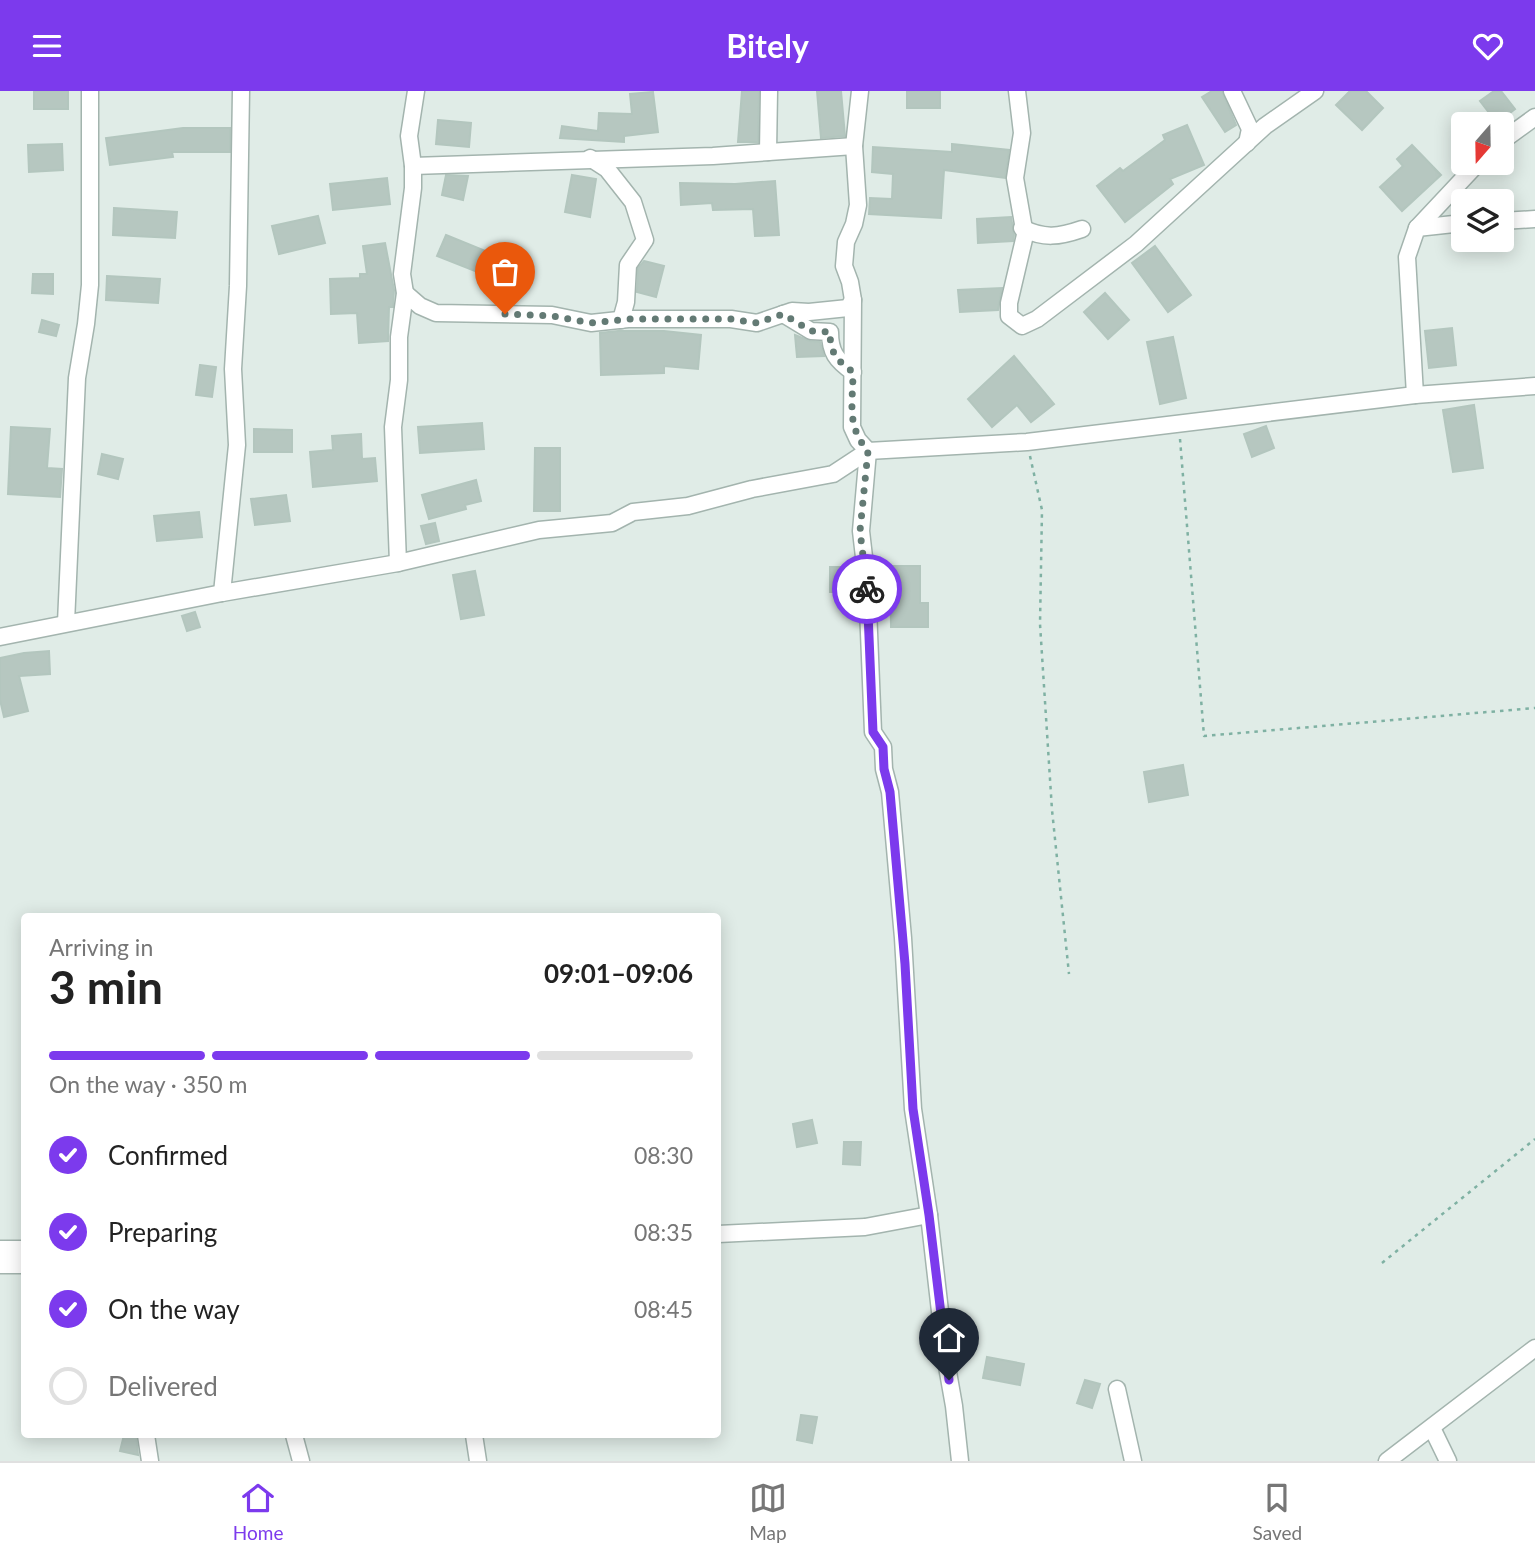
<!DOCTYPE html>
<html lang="en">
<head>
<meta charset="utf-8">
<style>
  body { margin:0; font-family:Lato,sans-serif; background:#f2f2f2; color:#222; height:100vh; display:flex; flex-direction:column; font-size:26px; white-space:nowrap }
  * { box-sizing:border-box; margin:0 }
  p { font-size:23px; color:#767676 }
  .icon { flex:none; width:38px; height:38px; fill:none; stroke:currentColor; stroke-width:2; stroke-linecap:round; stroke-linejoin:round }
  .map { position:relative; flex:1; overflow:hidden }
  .details { position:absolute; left:21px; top:822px; width:700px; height:525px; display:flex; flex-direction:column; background:#fff; border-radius:7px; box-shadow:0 4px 18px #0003 }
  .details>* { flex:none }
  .needle { width:46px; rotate:200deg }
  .fabs { position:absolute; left:1451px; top:21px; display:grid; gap:14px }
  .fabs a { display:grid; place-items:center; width:63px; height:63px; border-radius:7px; background:#fff; box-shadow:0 4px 18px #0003; font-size:35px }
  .pin { position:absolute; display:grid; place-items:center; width:60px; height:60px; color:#fff; margin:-72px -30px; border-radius:50% 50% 50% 0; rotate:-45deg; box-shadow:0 0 7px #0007 }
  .pin .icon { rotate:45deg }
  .courier { position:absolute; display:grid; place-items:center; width:70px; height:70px; margin:-35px; border:5px solid #7c3aed; border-radius:50%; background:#fff; color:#222; box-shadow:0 2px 9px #0007 }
  .headline em { font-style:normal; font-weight:700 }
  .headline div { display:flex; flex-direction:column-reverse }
  .headline { display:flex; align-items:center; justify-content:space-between; height:119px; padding:0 28px }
  h1 { font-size:46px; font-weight:700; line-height:52px }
  .bar { display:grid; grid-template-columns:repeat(4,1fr); gap:10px 7px; align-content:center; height:84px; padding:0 28px }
  .bar i { height:9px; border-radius:5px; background:#e0e0e0 }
  .bar .selected { background:#7c3aed }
  .bar p { grid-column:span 4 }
  ol { padding:0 28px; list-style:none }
  li { display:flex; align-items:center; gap:21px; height:77px }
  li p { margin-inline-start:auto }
  li .icon { padding:7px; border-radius:50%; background:#7c3aed; color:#fff; stroke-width:4 }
  li:last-child { color:#767676 }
  li i { width:38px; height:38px; border:4px solid #e0e0e0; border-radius:50% }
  header { display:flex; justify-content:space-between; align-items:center; height:91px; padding:0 28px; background:#7c3aed; color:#fff; font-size:32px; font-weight:700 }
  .tabs { display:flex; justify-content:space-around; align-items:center; height:98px; border-top:2px solid #e0e0e0; background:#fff; font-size:19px; color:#767676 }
  .tabs a { display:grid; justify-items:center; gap:4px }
  .tabs .selected { color:#7c3aed }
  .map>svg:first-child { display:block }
  .building { fill:#b6c7c0; stroke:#b3c6be; stroke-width:2 }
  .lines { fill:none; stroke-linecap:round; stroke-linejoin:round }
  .minor-casing { stroke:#a3b4ae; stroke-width:19 }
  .path { stroke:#7fb1a3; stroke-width:2.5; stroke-dasharray:3.5 5; stroke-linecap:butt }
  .minor { stroke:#fff; stroke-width:16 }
  .done { stroke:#637a74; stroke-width:7; stroke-dasharray:0 12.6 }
  .route { stroke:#7c3aed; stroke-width:9 }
</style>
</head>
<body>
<header><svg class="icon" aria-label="menu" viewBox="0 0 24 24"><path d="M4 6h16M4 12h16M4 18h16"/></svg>Bitely<svg class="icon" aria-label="heart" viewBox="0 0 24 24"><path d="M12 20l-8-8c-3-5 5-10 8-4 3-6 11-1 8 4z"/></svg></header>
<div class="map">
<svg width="1535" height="1370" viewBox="0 0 1535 1370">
  <rect width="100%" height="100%" fill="#e0ece7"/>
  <g class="building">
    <rect x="34" y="0" width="34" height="18"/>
    <path d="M742 0H759L758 51H738Z"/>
    <path d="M817 0H841L845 45 821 47Z"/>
    <rect x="907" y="0" width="33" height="17"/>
    <path d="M1212 0H1222L1236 34 1225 41 1202 6Z"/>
    <path d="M1350 0H1366L1383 17 1362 39 1336 14Z"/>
    <path d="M1494 0H1501L1515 18 1497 32 1480 10Z"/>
    <path d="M653 1 658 41 624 45V51L560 47 562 35 598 40 599 22 632 23 630 3Z"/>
    <path d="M438 29 471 32 469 56 436 53Z"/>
    <path d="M1187 34 1204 74 1170 88 1173 93 1125 131 1097 95 1120 77 1123 80 1165 49 1163 44Z"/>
    <path d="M183 37H230V61H172L173 66 110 74 106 47Z"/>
    <path d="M62 53 63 79 29 81 28 54Z"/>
    <path d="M952 53 1009 59 1005 87 944 79 941 127 869 123 870 107 892 108 893 83 872 81 873 56 952 61Z"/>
    <path d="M1412 54 1441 84 1402 120 1380 96 1403 75 1397 68Z"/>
    <path d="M446 84 468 85 463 109 442 104Z"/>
    <path d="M572 84 596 88 590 126 565 121Z"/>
    <path d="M387 87 390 113 333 119 330 93Z"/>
    <path d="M775 90 779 144 755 145 753 118 713 119 712 112 681 114 680 92 735 93Z"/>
    <path d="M114 117 177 121 175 147 113 144Z"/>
    <path d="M318 125 325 152 279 163 272 135Z"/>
    <path d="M1011 126 1014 144 1013 150 978 152 977 128Z"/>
    <path d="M446 144 488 161 480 182 437 165Z"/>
    <path d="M385 152 394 199 393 216H389L388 250 359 252 357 222 331 223 330 188 360 187V183H367L363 155Z"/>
    <path d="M1155 155 1191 204 1168 221 1132 172Z"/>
    <path d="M644 170 664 175 656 206 637 201 638 177Z"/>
    <path d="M33 183H53V203L32 202Z"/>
    <path d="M107 185 160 188 158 212 106 209Z"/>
    <path d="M1002 197 998 219 960 221 958 199Z"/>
    <path d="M1105 202 1129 229 1108 248 1084 221Z"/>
    <path d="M42 229 59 234 56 245 39 241Z"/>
    <path d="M1452 237 1456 274 1429 277 1425 240Z"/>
    <path d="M618 240H664L701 244 698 278 664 275V282L601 284 600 242Z"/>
    <path d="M795 244 810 250 820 251 824 265 797 266Z"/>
    <path d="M1173 246 1186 307 1160 313 1147 251Z"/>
    <path d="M1014 265 1054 313 1031 331 1017 314 992 336 968 308Z"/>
    <path d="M200 274 216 276 212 306 196 304Z"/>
    <path d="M1474 314 1483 377 1453 381 1443 319Z"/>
    <path d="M482 332 484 358 420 362 418 336Z"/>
    <path d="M1266 335 1274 357 1252 366 1244 343Z"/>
    <path d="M11 336 50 338 47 377 62 378 60 406 8 403Z"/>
    <path d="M254 338 292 339V361H254Z"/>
    <path d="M361 343 362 368 375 367 377 390 313 396 310 361 333 359 332 345Z"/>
    <path d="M535 357H560V420H534Z"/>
    <path d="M102 363 123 368 118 388 98 383Z"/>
    <path d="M476 389 481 410 465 414 466 418 429 428 422 404Z"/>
    <path d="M286 404 290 430 255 434 251 408Z"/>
    <path d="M199 421 202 446 157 450 154 425Z"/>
    <path d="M435 432 439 450 426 453 421 435Z"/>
    <path d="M890 475H920V512H928V536H891Z"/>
    <rect x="830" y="476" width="14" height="25"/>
    <path d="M475 480 484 524 461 528 453 484Z"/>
    <path d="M195 521 200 536 187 540 182 525Z"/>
    <path d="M49 560 50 583 19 585 28 620 4 626 0 609V567L24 562Z"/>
    <path d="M1183 674 1188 704 1149 711 1144 681Z"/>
    <path d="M812 1029 817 1052 797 1056 793 1033Z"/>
    <path d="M844 1051H861L860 1074 843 1073Z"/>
    <path d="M987 1266 1024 1273 1020 1294 983 1287Z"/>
    <path d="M1085 1289 1100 1293 1092 1317 1077 1312Z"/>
    <path d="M801 1324 817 1326 812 1352 797 1349Z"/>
    <path d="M124 1344H136L138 1364 120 1360Z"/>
  </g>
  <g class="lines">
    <defs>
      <g id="minor">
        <path d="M860 0 854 55 858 114 854 133 846 151 844 175 850 191 853 209 852 336 858 349 868 360 861 440 867 492 873 641 883 656 884 678 890 701 903 847 913 1018 929 1124 945 1264 954 1315 960 1370"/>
        <path d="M1017 0 1022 42 1015 87 1025 144 1009 212V225L1022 235 1037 228 1136 153 1265 35 1315 0"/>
        <path d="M1232 0 1250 38 1247 52"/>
        <path d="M1502 50 1535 26"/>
        <path d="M768 61 769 0"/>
        <path d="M590 67 607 78 633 111 645 149 628 174 626 211 621 229"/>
        <path d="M413 75 713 65 854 55"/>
        <path d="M1502 130 1535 128"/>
        <path d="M1022 137C1044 148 1059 146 1082 138"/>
        <path d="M1417 137 1478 72"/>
        <path d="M405 202 420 215 436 222 552 224 591 232 628 228H731L757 232 792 220 809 221 848 217 853 209"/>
        <path d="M783 223 811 240 830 241C830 261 836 269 853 281"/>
        <path d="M1415 304 1407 166 1417 137 1463 132"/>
        <path d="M398 472 393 336 399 289V246L405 202 402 183 413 97V75L409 45 416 0"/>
        <path d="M222 502 237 354 233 278 238 195 241 0"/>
        <path d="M66 532 77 287 86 233 90 194V0"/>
        <path d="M0 546 222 502 398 472 539 439 612 432 633 421 688 415 752 398 833 383 868 360 1027 351 1415 304 1535 295"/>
        <path d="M718 1143 865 1136 929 1124"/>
        <path d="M0 1158H24"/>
        <path d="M0 1174H24"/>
        <path d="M1117 1298 1133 1370"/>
        <path d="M1432 1337 1448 1370"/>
        <path d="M146 1344 150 1370"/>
        <path d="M294 1344 301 1370"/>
        <path d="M474 1344 478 1370"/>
        <path d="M1387 1370 1535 1257"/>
      </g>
    </defs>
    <use href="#minor" class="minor-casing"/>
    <g class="path">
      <path d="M1180 348 1204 645 1535 617"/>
      <path d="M1030 365 1042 419 1040 533 1052 719 1069 883"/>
      <path d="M1382 1172 1535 1048"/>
    </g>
    <use href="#minor" class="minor"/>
  </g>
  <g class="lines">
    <path class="done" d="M505 223 552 225 591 232 628 228H731L757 232 783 223 811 240 830 241C830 261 836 269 853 281 853 312 846 335 868 360L860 440 867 498"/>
    <path class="route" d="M867 498 873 641 883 656 884 678 890 701 905 873 913 1018 929 1124 949 1289"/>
  </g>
</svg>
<div class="fabs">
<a><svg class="needle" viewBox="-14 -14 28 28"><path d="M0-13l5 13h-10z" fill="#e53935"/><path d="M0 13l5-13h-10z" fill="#767676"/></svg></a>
<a><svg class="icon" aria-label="layers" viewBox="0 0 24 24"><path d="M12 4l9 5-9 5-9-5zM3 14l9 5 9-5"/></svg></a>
</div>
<div class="pin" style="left:505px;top:223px;background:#ea580c"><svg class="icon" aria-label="bag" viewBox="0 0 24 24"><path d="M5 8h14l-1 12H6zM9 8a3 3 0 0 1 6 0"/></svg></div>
<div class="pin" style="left:949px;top:1289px;background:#1f2937"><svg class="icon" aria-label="home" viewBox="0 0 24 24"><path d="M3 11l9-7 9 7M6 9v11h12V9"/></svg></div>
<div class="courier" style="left:867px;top:498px"><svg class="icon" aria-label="bike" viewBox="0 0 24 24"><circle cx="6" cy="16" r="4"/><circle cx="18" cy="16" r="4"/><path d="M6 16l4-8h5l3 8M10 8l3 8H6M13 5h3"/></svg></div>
<section class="details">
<div class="headline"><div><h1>3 min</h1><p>Arriving in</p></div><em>09:01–09:06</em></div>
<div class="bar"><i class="selected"></i><i class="selected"></i><i class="selected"></i><i></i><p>On the way · 350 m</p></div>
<ol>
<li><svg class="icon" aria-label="check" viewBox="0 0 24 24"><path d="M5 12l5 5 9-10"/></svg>Confirmed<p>08:30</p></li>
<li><svg class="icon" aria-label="check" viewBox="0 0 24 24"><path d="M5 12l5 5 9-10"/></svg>Preparing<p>08:35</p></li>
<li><svg class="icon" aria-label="check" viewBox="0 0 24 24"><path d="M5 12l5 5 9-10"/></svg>On the way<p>08:45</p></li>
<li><i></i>Delivered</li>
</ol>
</section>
</div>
<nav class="tabs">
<a class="selected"><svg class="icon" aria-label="home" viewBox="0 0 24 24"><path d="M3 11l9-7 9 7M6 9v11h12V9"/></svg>Home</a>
<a><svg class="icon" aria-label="map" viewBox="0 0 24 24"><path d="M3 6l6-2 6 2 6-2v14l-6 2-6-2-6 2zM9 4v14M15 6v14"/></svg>Map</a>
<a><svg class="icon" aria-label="saved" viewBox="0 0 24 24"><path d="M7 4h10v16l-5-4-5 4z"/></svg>Saved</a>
</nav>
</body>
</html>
